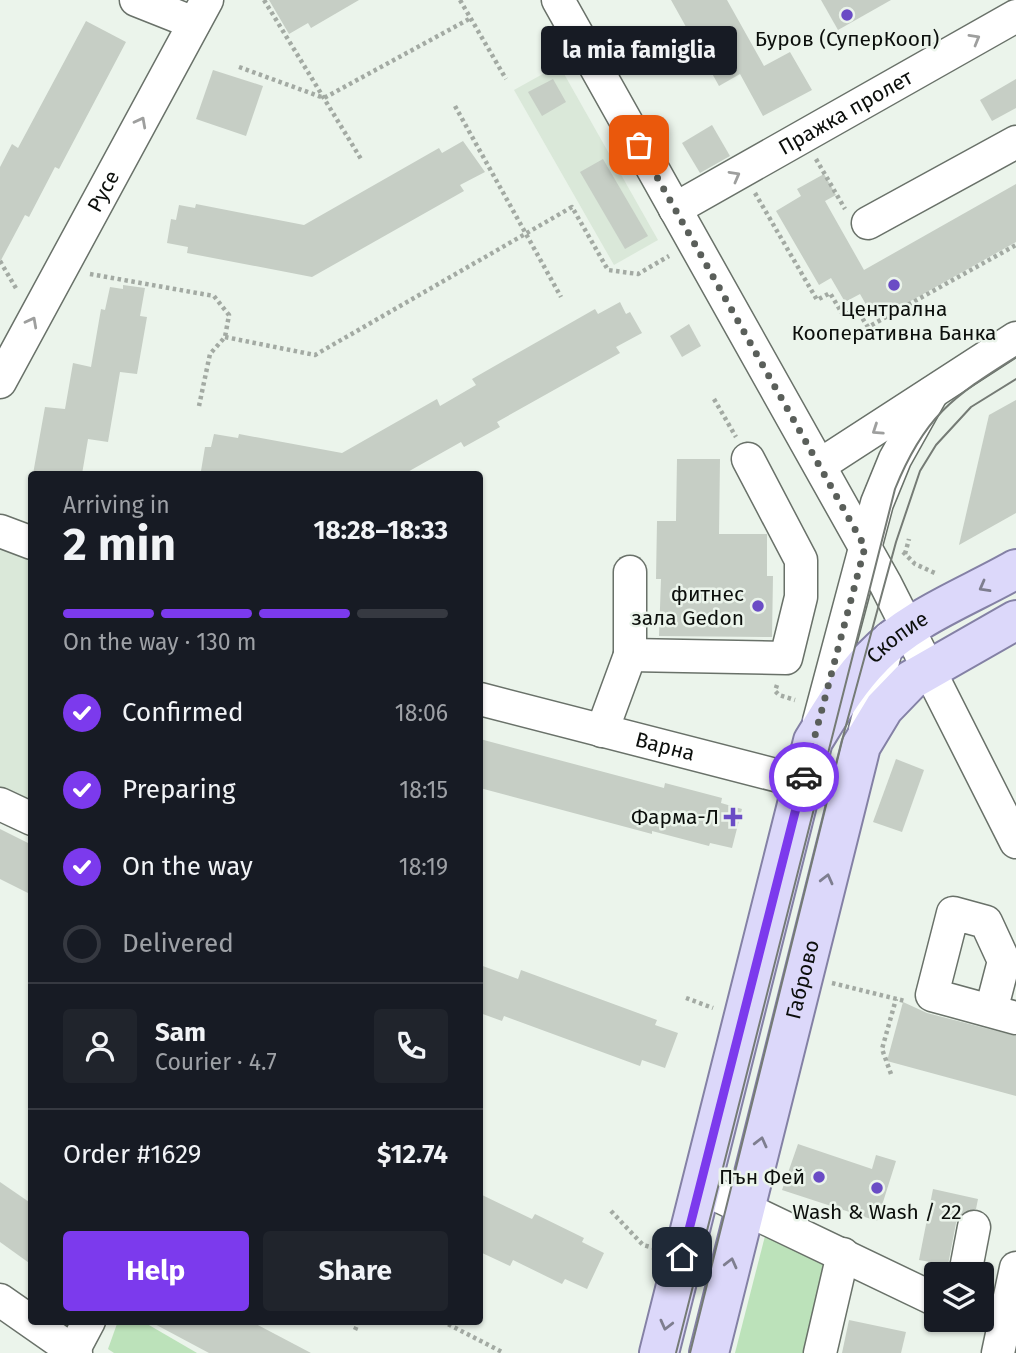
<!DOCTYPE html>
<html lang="en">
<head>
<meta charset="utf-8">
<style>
  body { margin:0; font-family:"Fira Sans",sans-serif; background:#20242c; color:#f1f3f6; height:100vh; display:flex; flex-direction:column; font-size:26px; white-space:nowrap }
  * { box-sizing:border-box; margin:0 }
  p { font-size:23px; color:#9ea1a6 }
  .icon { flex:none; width:38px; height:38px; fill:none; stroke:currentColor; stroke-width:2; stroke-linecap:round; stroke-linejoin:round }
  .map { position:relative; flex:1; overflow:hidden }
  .sheet { position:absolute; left:28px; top:471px; width:455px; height:854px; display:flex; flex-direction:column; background:#171b24; border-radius:7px; box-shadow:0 2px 5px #0004 }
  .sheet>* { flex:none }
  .fabs { position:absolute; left:924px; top:1262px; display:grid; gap:14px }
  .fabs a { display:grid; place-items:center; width:70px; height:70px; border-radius:7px; background:#171b24; box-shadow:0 2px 5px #0004; font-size:35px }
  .pin { position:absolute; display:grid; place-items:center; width:60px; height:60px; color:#fff; margin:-30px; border-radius:14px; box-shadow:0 4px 10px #0006 }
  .courier { position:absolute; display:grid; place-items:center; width:70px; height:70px; margin:-35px; border:5px solid #7c3aed; border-radius:50%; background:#fff; color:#222; box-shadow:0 2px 9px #0007 }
  .bubble { position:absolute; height:49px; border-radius:7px; background:#171b24; box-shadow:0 2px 5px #0004; font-size:23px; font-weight:700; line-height:49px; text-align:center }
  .headline em { font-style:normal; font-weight:700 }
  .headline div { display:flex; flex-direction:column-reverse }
  .headline { display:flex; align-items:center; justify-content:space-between; height:119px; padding:0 35px }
  h1 { font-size:46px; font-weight:700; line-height:52px }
  .bar { display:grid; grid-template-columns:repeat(4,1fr); gap:10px 7px; align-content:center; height:84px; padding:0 35px }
  .bar i { height:9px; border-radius:5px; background:#363941 }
  .bar .on { background:#7c3aed }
  .bar p { grid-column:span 4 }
  .line { display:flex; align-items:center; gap:18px; padding:0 35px; border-top:2px solid #363941 }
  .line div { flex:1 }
  .round { display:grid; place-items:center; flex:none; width:74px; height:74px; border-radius:7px; background:#20242c }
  ol { padding:0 35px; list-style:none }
  li { display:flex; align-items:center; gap:21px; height:77px }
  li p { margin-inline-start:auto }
  li .icon { padding:7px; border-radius:50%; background:#7c3aed; color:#fff; stroke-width:4 }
  li:last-child { color:#9ea1a6 }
  li i { width:38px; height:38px; border:4px solid #363941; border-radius:50% }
  .cta { display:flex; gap:14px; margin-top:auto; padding:14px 35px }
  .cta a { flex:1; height:80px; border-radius:7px; background:#7c3aed; color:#fff; font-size:28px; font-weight:700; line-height:80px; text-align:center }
  .cta a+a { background:#20242c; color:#f1f3f6 }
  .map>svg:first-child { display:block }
  .built { fill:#dae8d9 }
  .green { fill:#bce2ba }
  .building { fill:#c6cec5 }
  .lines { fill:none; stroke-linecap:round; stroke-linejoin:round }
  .minor-casing { stroke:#697169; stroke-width:35 }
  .major-casing { stroke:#8481a5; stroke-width:42 }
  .path { stroke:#a3aaa3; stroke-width:4.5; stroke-dasharray:3.5 3.5; stroke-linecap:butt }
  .minor { stroke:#fff; stroke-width:32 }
  .major { stroke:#dcd8fa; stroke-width:38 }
  .tram { stroke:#757b75; stroke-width:2 }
  .oneway { stroke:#9e9f9e }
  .oneway2 { stroke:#7e7e8f }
  .done { stroke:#5a5f5a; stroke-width:7; stroke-dasharray:0 12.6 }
  .route { stroke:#7c3aed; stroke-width:9 }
  .poi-dot { fill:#6a4cc5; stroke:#ebf4eb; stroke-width:2.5 }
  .labels { text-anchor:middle; stroke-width:5; stroke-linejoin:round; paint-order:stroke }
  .poi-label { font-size:21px; fill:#0c0f0c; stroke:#ebf4eb }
  .street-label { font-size:21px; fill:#0c0f0c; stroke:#ebf4eb }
</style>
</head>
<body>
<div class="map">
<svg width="1016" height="1353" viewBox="0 0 1016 1353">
  <rect width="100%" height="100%" fill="#ebf4eb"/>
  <g class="built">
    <path d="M559 65 658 240 614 265 514 90Z"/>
    <path d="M0 531 31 543V819L0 804Z"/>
  </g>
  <g class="green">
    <path d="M765 1236 833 1265 812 1353H735Z"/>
    <path d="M118 1321H142L197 1353H114L108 1349Z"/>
  </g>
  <g class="building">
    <path d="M269 0H359L311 28 308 23 289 34Z"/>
    <path d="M671 0H727L764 66 790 52 812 90 763 116 740 74 719 86Z"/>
    <path d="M821 0H891L838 30Z"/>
    <path d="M86 21 126 42 59 169 55 167 29 217 25 215 0 262V167L12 144 18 148Z"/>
    <path d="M213 70 263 86 246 136 196 119Z"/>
    <path d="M553 79 566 102 542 116 528 92Z"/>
    <path d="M1016 79V108L992 121 980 100Z"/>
    <path d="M712 125 730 156 700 173 682 143Z"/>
    <path d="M463 141 485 172 460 185 464 191 312 277 187 253 188 247 167 243 171 219 176 220 179 205 195 208 196 204 304 225 439 148 442 153Z"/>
    <path d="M603 159 648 236 625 249 580 172Z"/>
    <path d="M824 174 836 195 825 201 864 270 1016 184V242L891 312 888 306 872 315 860 294 845 302 831 278 819 285 776 211 801 196 797 189Z"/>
    <path d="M123 285 145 288 140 316 147 317 137 374 120 372 108 442 88 439 82 474H33L45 407 65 409 73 363 91 367 101 309 105 310 110 287 123 289Z"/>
    <path d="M620 302 626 314 630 312 642 333 616 347 620 353 497 422 500 427 464 447 461 442 404 474H219L201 471 205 447H211L214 434 238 438 239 434 342 453 437 399 440 406 476 385 472 379 595 309 598 314Z"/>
    <path d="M689 324 701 346 682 357 670 336Z"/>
    <path d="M1016 400V513L959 545 989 415Z"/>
    <path d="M677 459H720L719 534H767V576H773L772 637 659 636 661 579H656L657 521H676Z"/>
    <path d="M480 739 664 788 665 783 722 798 721 803 742 809 732 848 710 843 709 846 652 831V834L480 788Z"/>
    <path d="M896 759 924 770 902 832 873 822Z"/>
    <path d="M0 829 32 845V895L0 879Z"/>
    <path d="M480 965 518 979 521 970 657 1020 655 1025 678 1033 665 1068 642 1060 640 1066 504 1016 502 1021 480 1013Z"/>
    <path d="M903 1002 927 1013 1016 1036V1096L887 1061Z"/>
    <path d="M798 1144 872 1169 876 1155 896 1161 877 1221 782 1190Z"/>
    <path d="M0 1182 32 1204V1265L0 1242Z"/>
    <path d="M933 1189 978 1199 976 1209 961 1215 956 1223 948 1265 919 1260Z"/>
    <path d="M480 1194 532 1219 535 1214 584 1238 582 1242 604 1253 587 1289 565 1279 562 1284 513 1260 510 1266 480 1252Z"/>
    <path d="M849 1320 906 1332 901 1353H842Z"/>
    <path d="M149 1321H250L311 1353H209Z"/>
  </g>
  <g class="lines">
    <defs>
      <g id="minor">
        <path d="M136 0 194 23"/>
        <path d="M558 0 885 583 1016 842"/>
        <path id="s1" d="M675 209 1016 16"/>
        <path d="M868 223 1016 142"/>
        <path id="s2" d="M0 382 207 0"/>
        <path d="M820 465 1016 338"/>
        <path d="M0 531 32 543"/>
        <path d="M630 655V572"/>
        <path id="s3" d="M480 699 849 794"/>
        <path d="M819 721 877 503 895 459 932 393"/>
        <path d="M865 730 889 638"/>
        <path d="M602 731 630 655 786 658 801 597V560L748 459"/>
        <path d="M0 804 32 819"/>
        <path d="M991 1011 1004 961 986 922 953 913 932 995 1016 1018"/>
        <path d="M700 1187 936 1300"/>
        <path d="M965 1274 974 1227"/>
        <path d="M0 1300 76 1353"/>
        <path d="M72 1353 89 1321"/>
        <path d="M820 1353 843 1254"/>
        <path d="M998 1353 1016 1268"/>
      </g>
      <g id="major">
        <path id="s4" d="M659 1353 813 741C831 712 848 682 873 657 911 617 969 596 1016 569"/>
        <path id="s5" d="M709 1353 861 746 884 708 911 680 1016 620"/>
      </g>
    </defs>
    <use href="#minor" class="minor-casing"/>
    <use href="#major" class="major-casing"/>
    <g class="path">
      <path d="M264 0 361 159"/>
      <path d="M460 0 506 79"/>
      <path d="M239 67 324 98 471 18"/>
      <path d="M455 106 561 297"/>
      <path d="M816 159 845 209"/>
      <path d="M755 193 817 300 830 293 843 315 857 310 868 327 1016 245"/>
      <path d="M0 261 17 290"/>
      <path d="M90 274 214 296 229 315 225 337 210 354 199 406"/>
      <path d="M225 337 315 355 572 207 608 270 638 274 669 256"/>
      <path d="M714 399 736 437"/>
      <path d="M903 552 915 564 937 574"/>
      <path d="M905 554 909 539"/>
      <path d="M777 685 775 691 779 695 795 700"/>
      <path d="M832 983 905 1001"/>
      <path d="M686 998 713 1008"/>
      <path d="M891 1074 882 1049 896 999"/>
      <path d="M611 1211 643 1245 654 1248"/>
      <path d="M442 1321 504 1353"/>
      <path d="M355 1330 359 1321"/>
    </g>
    <use href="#minor" class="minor"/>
    <use href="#major" class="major"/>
    <g class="tram">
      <path d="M676 1353 895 489C924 417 952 397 1016 357"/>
      <path d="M690 1353 845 729 896 542 920 471 936 445 971 407 1016 379"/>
    </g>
  </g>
  <defs><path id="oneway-chevron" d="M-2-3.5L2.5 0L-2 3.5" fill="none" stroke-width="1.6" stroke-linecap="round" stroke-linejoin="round" transform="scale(1.75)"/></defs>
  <g class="oneway">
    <use href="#oneway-chevron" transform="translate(975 39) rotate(-30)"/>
    <use href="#oneway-chevron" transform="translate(141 122) rotate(-62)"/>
    <use href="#oneway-chevron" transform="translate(735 176) rotate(-29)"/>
    <use href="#oneway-chevron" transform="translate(32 322) rotate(-62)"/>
    <use href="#oneway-chevron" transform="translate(877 430) rotate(146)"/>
  </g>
  <g class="oneway2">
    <use href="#oneway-chevron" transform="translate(984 587) rotate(151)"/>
    <use href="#oneway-chevron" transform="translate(827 879) rotate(-76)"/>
    <use href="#oneway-chevron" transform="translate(761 1142) rotate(-76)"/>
    <use href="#oneway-chevron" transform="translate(731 1263) rotate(-76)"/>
    <use href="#oneway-chevron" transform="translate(666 1325) rotate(104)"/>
  </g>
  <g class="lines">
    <path class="done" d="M639 145 865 547 804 777"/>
    <path class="route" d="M682 1257 804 777"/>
  </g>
  <g class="poi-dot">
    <circle cx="847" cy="15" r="7"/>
    <circle cx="894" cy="285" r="7"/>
    <circle cx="758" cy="606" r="7"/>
    <path d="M729.5 806.5h7v7h7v7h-7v7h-7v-7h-7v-7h7z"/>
    <circle cx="819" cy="1177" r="7"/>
    <circle cx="877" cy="1188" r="7"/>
  </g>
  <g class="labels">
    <g class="poi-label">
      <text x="847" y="46">Буров (СуперКооп)</text>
      <text x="894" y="316">Централна<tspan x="894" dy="24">Кооперативна Банка</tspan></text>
      <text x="744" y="601" text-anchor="end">фитнес<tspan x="744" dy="24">зала Gedon</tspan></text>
      <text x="719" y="824" text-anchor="end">Фарма-Л</text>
      <text x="805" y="1184" text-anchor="end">Пън Фей</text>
      <text x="877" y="1219">Wash &amp; Wash / 22</text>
    </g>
    <g class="street-label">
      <text dy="7" stroke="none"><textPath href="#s1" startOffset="196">Пражка пролет</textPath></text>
      <text dy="7" stroke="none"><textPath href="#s2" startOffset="217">Русе</textPath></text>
      <text dy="7" stroke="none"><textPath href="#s4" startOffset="766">Скопие</textPath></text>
      <text dy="7" stroke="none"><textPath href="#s3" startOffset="191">Варна</textPath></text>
      <text dy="7" stroke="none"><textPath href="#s5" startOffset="385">Габрово</textPath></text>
    </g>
  </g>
</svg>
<div class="fabs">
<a><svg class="icon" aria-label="layers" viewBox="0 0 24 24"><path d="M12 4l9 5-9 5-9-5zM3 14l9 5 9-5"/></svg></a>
</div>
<div class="pin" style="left:639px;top:145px;background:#ea580c"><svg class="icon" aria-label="bag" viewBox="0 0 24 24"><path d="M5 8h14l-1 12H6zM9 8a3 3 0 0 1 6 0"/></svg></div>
<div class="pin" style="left:682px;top:1257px;background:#1f2937"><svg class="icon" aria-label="home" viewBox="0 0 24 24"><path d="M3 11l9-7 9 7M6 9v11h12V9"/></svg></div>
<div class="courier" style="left:804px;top:777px"><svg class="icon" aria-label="car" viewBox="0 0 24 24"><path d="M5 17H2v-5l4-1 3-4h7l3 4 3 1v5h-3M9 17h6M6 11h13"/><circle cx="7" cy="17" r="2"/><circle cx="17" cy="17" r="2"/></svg></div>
<div class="bubble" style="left:541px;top:26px;width:196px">la mia famiglia</div>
<section class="sheet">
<div class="headline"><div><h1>2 min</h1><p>Arriving in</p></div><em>18:28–18:33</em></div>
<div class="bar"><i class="on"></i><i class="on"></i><i class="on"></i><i></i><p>On the way · 130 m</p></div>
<ol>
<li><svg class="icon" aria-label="check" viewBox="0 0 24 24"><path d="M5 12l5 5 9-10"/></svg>Confirmed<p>18:06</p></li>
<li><svg class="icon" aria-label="check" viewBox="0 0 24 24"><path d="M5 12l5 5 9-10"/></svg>Preparing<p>18:15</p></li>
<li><svg class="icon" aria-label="check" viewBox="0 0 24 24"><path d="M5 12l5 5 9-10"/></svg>On the way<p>18:19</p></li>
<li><i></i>Delivered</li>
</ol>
<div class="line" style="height:126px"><a class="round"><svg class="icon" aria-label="person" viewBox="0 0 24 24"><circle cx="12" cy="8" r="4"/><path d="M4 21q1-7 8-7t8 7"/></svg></a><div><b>Sam</b><p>Courier · 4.7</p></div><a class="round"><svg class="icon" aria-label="phone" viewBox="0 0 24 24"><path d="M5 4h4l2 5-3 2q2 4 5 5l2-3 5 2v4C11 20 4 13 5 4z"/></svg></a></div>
<div class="line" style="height:91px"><div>Order #1629</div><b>$12.74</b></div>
<div class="cta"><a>Help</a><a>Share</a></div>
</section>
</div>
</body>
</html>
